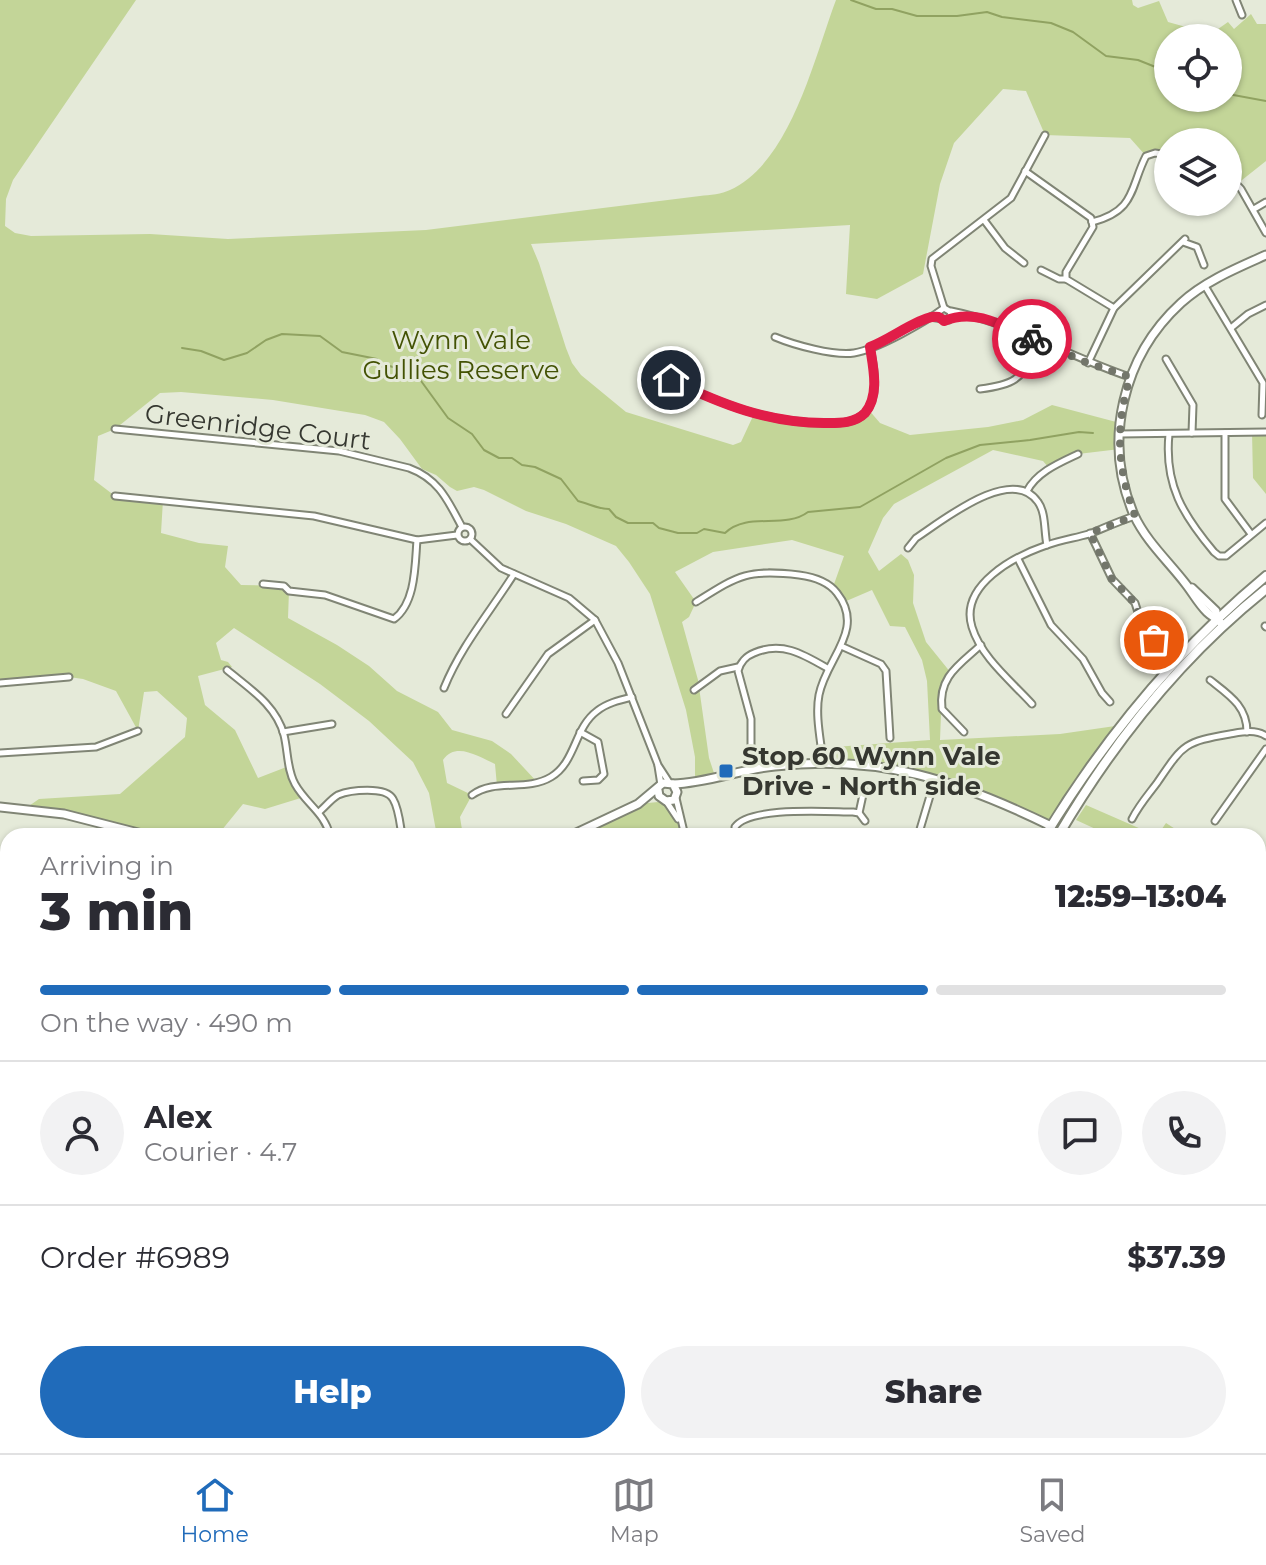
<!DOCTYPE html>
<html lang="en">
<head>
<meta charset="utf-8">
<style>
  body { margin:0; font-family:Montserrat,sans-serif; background:#f2f2f3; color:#2b2b33; height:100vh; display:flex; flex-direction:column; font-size:30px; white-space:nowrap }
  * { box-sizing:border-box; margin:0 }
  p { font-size:26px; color:#7c7c81 }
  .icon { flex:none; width:44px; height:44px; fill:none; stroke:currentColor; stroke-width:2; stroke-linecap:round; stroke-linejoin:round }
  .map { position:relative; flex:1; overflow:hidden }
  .details { position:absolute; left:0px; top:828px; width:1266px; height:626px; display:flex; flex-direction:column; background:#fff; border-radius:24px 24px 0 0; box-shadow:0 2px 6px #0004 }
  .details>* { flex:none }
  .fabs { position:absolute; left:1154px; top:24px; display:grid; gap:16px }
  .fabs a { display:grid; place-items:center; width:88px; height:88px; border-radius:50%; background:#fff; box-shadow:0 2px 6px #0004; font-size:40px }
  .pin { position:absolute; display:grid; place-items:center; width:68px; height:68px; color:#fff; margin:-34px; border:4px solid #fff; border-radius:50%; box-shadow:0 2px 8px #0007 }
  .courier { position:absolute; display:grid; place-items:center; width:80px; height:80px; margin:-40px; border:6px solid #e11d48; border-radius:50%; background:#fff; color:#222; box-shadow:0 2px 10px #0007 }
  .head em { font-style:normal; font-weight:800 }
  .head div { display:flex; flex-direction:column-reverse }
  .head { display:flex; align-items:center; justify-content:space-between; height:136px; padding:0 40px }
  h1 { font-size:52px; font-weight:800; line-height:60px }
  .bar { display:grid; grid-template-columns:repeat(4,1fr); gap:12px 8px; align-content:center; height:96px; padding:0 40px }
  .bar i { height:10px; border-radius:6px; background:#e1e1e2 }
  .bar .active { background:#206bba }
  .bar p { grid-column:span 4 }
  .line { display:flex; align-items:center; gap:20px; padding:0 40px; border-top:2px solid #e1e1e2 }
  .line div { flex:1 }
  .round { display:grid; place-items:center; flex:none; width:84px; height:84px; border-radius:42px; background:#f2f2f3 }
  .action { display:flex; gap:16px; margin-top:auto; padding:16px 40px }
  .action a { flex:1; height:92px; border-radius:48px; background:#206bba; color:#fff; font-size:32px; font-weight:800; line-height:92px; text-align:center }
  .action a+a { background:#f2f2f3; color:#2b2b33 }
  .dock { display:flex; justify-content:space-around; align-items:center; height:112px; border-top:2px solid #e1e1e2; background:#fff; font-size:22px; color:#7c7c81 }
  .dock a { display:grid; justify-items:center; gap:4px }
  .dock .active { color:#206bba }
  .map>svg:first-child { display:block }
  .green { fill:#c3d598; fill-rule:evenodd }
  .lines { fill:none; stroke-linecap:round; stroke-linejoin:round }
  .stream { stroke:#90a261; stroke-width:2 }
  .street-casing { stroke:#808575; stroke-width:9 }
  .secondary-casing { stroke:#808575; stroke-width:11 }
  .primary-casing { stroke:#808575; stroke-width:12 }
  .street { stroke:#fff; stroke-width:5 }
  .secondary { stroke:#fff; stroke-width:7 }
  .primary { stroke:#fff; stroke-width:8 }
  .done { stroke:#73766b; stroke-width:8; stroke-dasharray:0 14.4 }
  .route { stroke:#e11d48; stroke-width:10 }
  .poi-dot { fill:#206bba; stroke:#e5ead9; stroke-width:3 }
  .labels { text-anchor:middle; stroke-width:6; stroke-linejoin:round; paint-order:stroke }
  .park-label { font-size:26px; fill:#435204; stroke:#e5ead9 }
  .street-label { font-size:26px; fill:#353730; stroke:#e5ead9 }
  .poi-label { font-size:26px; font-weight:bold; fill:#353730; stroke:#e5ead9; text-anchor:start }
</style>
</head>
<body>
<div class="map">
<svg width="1266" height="1453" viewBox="0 0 1266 1453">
  <rect width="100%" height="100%" fill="#e5ead9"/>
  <g class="green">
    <path d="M0 0H136L13 180 6 199 5 226 15 233 31 236 150 234 228 239 426 230 700 196C710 195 722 194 730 190 791 162 814 58 836 0H1132L1133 5 1138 8 1159 1 1168 22 1211 34 1228 22 1234 29 1251 14 1257 24H1266V161L1237 184 1228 175V142H1168V155L1155 153 1146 156 1130 138 1045 135 1026 91 1003 89 954 143 940 184 923 274 877 299 846 294 850 225 531 244 539 263 566 348 572 363 581 375 626 412 733 445 741 442 754 414 799 423 853 420 868 409 880 423 910 435 988 427 1023 420 1052 405 1120 423V449L1078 454 1049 468 1043 461 993 450 894 504 883 518 868 552 879 571 901 554 908 560 914 575 913 603 926 642 951 673 942 688 940 740 1060 734 1122 725 1051 826 1048 820 1034 813 931 777 823 762 821 748 930 740 927 681 922 660 905 627 890 626 872 590 844 602 833 587 844 556 792 540 713 552 675 572 696 602 689 617 682 622 698 680 709 758 715 776 695 782V757L686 710 650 594 629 562 616 546 566 524 526 511 484 490 474 487 457 491 450 487 436 475 422 469 400 439 384 422 365 415 273 400 181 392 160 393 115 429 98 436 94 480 115 496 163 500 161 533 199 543 228 546 225 567 241 585 284 586 289 591 288 618 337 645 369 666 397 691 438 712 452 730 492 741 511 754 538 783 497 786 495 764C479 757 456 741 443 760L447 783 472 795 460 817 463 836H437L429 793 413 762 369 721 320 684 234 628 216 643 221 660 228 662 232 667 198 676 205 705 235 730 258 778 289 766 304 797 265 809 243 804 217 836H150L26 808 39 799 120 794 185 737 187 718 157 691 144 692 138 731 116 691 83 679 69 677 0 683ZM1168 38H1228V98H1168Z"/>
    <path d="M1262 428H1266V494L1253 478 1252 432H1262Z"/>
    <path d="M668 801 684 836H581L638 804Z"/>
    <path d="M1086 805 1157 836 1166 823 1186 836H1101L1100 831 1076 820Z"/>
    <path d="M1266 880V978L1258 983V893Z"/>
    <path d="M0 1003H8V1043L0 1045Z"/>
    <path d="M0 1090 8 1097V1143L0 1141Z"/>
    <path d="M26 1446H250L237 1453H31Z"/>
    <path d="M333 1446H392L397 1453H338Z"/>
    <path d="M807 1446H892L890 1453H817Z"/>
    <path d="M911 1446H1100L1098 1453H912Z"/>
  </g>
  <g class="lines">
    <g class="stream">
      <path d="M851 0 876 9H892L917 16H957L987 12 1002 17 1051 23 1073 32 1106 56 1138 60 1168 72"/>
      <path d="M1228 94 1266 101"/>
      <path d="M182 348 201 351 224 360 247 353 266 340 282 334 320 336 342 352 377 359 383 364 416 374 448 418 472 434 484 450 499 458H512L522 465 535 467 561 479 578 501C590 504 598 509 609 509L616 517 628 523H653L659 528 678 533H697L704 529 725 533C748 511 784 530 808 512L860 507 946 458 980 445 1030 440 1079 432 1093 433"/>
      <path d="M0 1027 8 1024"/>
      <path d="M0 1106 8 1111"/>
      <path d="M122 1453 131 1446"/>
    </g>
    <defs>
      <g id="street">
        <path d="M1236 0 1242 15"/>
        <path d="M1025 171 1091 218 1092 222"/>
        <path d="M1228 175 1241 189 1266 233"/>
        <path d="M1254 209 1266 202"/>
        <path d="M984 220 1005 248 1024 263"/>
        <path d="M1092 222 1093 227 1066 272V279L1114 308"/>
        <path d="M1092 222C1136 211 1130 187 1146 156L1155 153 1168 155"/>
        <path d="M1183 242 1197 247 1204 265"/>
        <path d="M1041 270 1059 279H1066"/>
        <path d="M1205 286 1263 383 1262 415"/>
        <path d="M944 308 931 266 932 259 1011 198 1045 135"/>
        <path d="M951 311C1013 323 1070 357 1130 377"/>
        <path d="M930 317 949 320 951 312 944 308"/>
        <path d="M1231 328 1248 314 1266 305"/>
        <path d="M775 337C794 345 834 356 854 353 878 349 925 322 944 308"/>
        <path d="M1166 359 1193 405 1192 433"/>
        <path d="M1088 363 1114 308 1185 239"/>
        <path d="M671 380C721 404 768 423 824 423 838 423 854 424 865 413 880 396 874 367 870 347"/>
        <path d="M980 389C1022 384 1020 376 1041 343"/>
        <path d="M115 429 339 451 409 468C439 479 448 501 462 527"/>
        <path d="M1225 433V499L1251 534"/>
        <path d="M1119 434 1266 432"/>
        <path d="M1169 434C1164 485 1183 515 1214 552L1219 556H1226L1266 523"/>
        <path d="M1027 491C1037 472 1059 463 1078 454"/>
        <path d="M115 496 314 516 417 540 457 535"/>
        <circle cx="465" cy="534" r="7"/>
        <path d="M1090 533 1112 579 1135 603 1143 628 1154 640"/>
        <path d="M470 539 501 568 569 598 595 620 618 663 658 765 669 782"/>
        <path d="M908 548 916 538C942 521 1012 464 1038 502 1046 513 1044 531 1047 545"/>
        <path d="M1018 559 1051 625 1083 659 1102 693 1110 702"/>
        <path d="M263 584 284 586 289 591 325 595 394 619C416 603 415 564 417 540"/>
        <path d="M696 602C739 575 747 569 799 575 814 577 828 581 837 593 866 630 826 658 819 695 815 716 821 741 823 762"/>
        <path d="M1265 626 1266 627"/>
        <path d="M841 646 881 664 886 671 890 738"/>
        <path d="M227 670C250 689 276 705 284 735 288 751 287 770 295 784 306 804 325 813 330 836"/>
        <path d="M1210 680C1229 695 1247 706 1247 732"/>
        <path d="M0 683 69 677"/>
        <path d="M444 688C461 646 490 612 514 574"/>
        <path d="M694 690 720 671 738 667"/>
        <path d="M1032 704C1011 681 981 657 972 627 959 585 1015 556 1047 545 1061 540 1075 538 1089 534 1104 528 1119 521 1135 516"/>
        <path d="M506 714 548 654 595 620"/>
        <path d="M283 732 332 724"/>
        <path d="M580 732 598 742 604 774 598 780 583 781"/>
        <path d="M964 732 942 709C938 677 959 665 981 645"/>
        <path d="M751 745V719L738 671C740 663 746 656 754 653 782 641 803 654 827 668"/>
        <path d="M0 753 96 747 138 731"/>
        <path d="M658 766 661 785"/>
        <path d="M472 795C495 778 526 792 551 777 576 762 574 728 597 711 607 703 620 700 632 697"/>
        <path d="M676 798 685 836"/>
        <path d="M666 801 678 819"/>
        <path d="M319 812C325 807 331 799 338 795 350 790 386 786 393 799 399 809 400 824 402 836"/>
        <path d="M859 813 864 790"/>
        <path d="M1132 819C1139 805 1148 795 1157 783 1183 745 1183 742 1230 734 1242 732 1255 729 1266 736"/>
        <path d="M1215 821 1266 749"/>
        <path d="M735 836V827C749 806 829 812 853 812L859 813 865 821"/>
        <path d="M918 836 935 779"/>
        <path d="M0 871 8 870"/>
        <path d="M1258 886 1264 876"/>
        <path d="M1266 1055 1260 1060V1074L1266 1087"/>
        <path d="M1258 1137 1266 1132"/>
        <path d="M0 1177 8 1180"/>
        <path d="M1258 1255 1266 1249"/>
        <path d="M0 1263 8 1254"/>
        <path d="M1258 1294H1266"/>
        <path d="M0 1353 8 1348"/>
        <path d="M1258 1370 1266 1371"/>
        <path d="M0 1437 8 1431"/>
        <path d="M1258 1443H1266"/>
        <path d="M392 1446 397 1453"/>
        <path d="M514 1446 533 1449"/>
        <path d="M317 1453 328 1446"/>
        <path d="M579 1453 584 1446"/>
        <path d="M671 1453 676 1446"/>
        <path d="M756 1453 762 1446"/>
      </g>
      <g id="secondary">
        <path d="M1192 588 1216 611V617"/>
        <path d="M1221 623C1217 618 1212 617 1207 612 1198 603 1193 593 1185 583 1168 561 1146 541 1134 515 1102 441 1123 356 1181 303 1205 281 1237 268 1266 255"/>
        <path d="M673 784C708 783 741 769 775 766 880 754 959 781 1051 826"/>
        <path d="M0 807 64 814 150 836"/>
        <path d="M570 836 638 804 663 783 673 784 677 792 674 800 666 801 659 796 658 790"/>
        <path d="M1258 1166 1266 1180"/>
        <path d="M1258 1194 1266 1189"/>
        <path d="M1098 1453 1100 1446"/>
      </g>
      <g id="primary">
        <path d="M1045 836C1104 739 1178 649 1266 576"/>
        <path d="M1058 836C1112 744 1182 656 1266 589"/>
        <path d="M910 1446 912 1453"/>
        <path d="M890 1453 892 1446"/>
        <path d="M901 1453 903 1446"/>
      </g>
    </defs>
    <use href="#street" class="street-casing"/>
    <use href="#secondary" class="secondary-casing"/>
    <use href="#primary" class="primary-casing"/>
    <use href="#street" class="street"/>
    <use href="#secondary" class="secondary"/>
    <use href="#primary" class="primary"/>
  </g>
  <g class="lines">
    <path class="done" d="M1032 339 1088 363 1130 377C1115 428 1117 466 1135 516L1090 533 1112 579 1135 603 1143 628 1154 640"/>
    <path class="route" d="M671 380C721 404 768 423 824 423 838 423 854 424 865 413 880 395 873 367 870 347 889 340 915 320 932 317 939 316 939 317 944 321 976 308 1003 326 1032 339"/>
  </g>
  <rect class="poi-dot" x="718" y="763" width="16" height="16" rx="4"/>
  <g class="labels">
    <g class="park-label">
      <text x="461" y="349">Wynn Vale<tspan x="461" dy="30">Gullies Reserve</tspan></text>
    </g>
    <g class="street-label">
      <text transform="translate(258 427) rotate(7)" y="9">Greenridge Court</text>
    </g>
    <g class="poi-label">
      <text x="742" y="765">Stop 60 Wynn Vale<tspan x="742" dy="30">Drive - North side</tspan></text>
    </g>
  </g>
</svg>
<div class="fabs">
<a><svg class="icon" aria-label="locate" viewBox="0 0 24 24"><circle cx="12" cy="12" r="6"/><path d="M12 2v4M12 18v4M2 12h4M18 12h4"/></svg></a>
<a><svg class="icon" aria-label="layers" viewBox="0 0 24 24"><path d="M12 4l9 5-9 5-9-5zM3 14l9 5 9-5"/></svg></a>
</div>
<div class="pin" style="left:1154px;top:640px;background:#ea580c"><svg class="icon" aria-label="bag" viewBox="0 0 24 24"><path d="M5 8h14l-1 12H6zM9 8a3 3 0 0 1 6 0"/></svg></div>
<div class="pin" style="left:671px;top:380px;background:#1f2937"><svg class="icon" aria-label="home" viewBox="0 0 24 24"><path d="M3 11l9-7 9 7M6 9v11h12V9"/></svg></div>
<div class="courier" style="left:1032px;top:339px"><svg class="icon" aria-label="bike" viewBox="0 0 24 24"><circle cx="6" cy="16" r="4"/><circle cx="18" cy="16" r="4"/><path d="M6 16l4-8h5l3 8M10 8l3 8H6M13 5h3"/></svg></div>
<section class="details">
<div class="head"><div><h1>3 min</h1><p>Arriving in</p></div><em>12:59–13:04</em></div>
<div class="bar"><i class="active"></i><i class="active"></i><i class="active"></i><i></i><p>On the way · 490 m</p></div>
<div class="line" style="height:144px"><a class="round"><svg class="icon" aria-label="person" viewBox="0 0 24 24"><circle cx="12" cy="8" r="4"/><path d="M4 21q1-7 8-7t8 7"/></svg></a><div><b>Alex</b><p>Courier · 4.7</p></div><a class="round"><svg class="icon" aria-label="chat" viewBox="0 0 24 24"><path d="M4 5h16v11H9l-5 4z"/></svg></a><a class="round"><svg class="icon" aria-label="phone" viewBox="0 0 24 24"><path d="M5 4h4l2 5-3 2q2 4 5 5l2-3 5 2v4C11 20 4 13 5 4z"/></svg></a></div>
<div class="line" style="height:104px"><div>Order #6989</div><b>$37.39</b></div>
<div class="action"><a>Help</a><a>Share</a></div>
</section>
</div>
<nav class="dock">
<a class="active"><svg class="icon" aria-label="home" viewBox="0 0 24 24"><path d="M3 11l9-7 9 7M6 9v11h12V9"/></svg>Home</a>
<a><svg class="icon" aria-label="map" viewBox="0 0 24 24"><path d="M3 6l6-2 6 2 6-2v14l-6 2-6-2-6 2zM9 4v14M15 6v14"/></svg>Map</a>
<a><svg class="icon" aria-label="saved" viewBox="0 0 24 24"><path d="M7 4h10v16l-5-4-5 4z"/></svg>Saved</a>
</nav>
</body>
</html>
